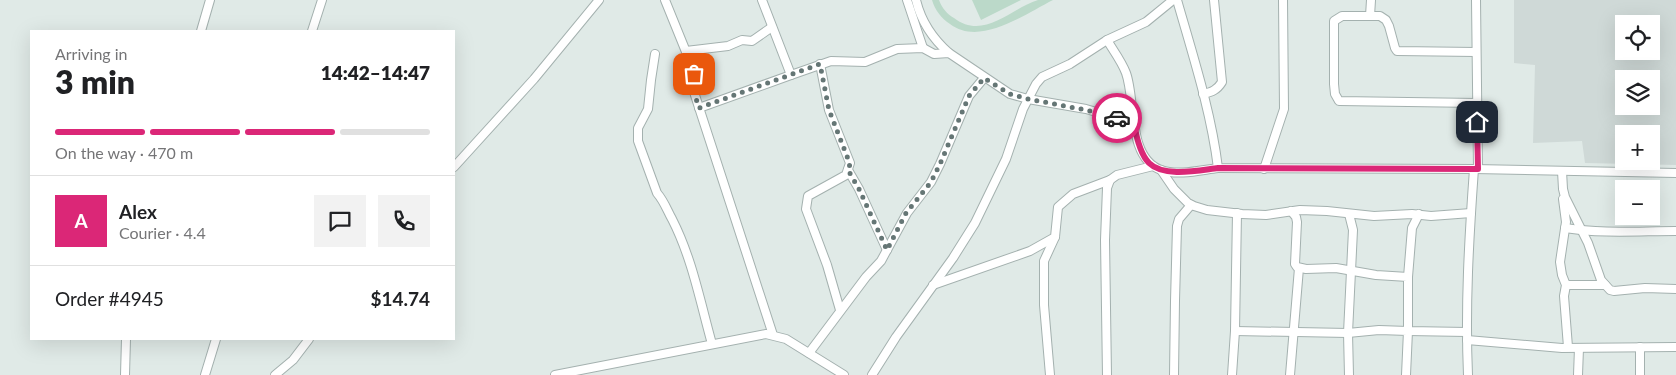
<!DOCTYPE html>
<html lang="en">
<head>
<meta charset="utf-8">
<style>
  body { margin:0; font-family:Lato,sans-serif; background:#f2f2f2; color:#202124; height:100vh; display:flex; flex-direction:column; font-size:19px; white-space:nowrap }
  * { box-sizing:border-box; margin:0 }
  p { font-size:16px; color:#757577 }
  .icon { flex:none; width:28px; height:28px; fill:none; stroke:currentColor; stroke-width:2; stroke-linecap:round; stroke-linejoin:round }
  .map { position:relative; flex:1; overflow:hidden }
  .sheet { position:absolute; left:30px; top:30px; width:425px; height:310px; display:flex; flex-direction:column; background:#fff; border-radius:0px; box-shadow:0 5px 20px #0002 }
  .sheet>* { flex:none }
  .controls { position:absolute; left:1615px; top:15px; display:grid; gap:10px }
  .controls a { display:grid; place-items:center; width:45px; height:45px; border-radius:0px; background:#fff; box-shadow:0 5px 20px #0002; font-size:25px }
  .pin { position:absolute; display:grid; place-items:center; width:42px; height:42px; color:#fff; margin:-21px; border-radius:10px; box-shadow:0 2px 8px #0006 }
  .courier { position:absolute; display:grid; place-items:center; width:50px; height:50px; margin:-25px; border:4px solid #db2777; border-radius:50%; background:#fff; color:#222; box-shadow:0 1px 6px #0007 }
  .head em { font-style:normal; font-weight:800 }
  .head div { display:flex; flex-direction:column-reverse }
  .head { display:flex; align-items:center; justify-content:space-between; height:85px; padding:0 25px }
  h1 { font-size:32px; font-weight:800; line-height:38px }
  .bar { display:grid; grid-template-columns:repeat(4,1fr); gap:8px 5px; align-content:center; height:60px; padding:0 25px }
  .bar i { height:6px; border-radius:4px; background:#e0e0e0 }
  .bar .on { background:#db2777 }
  .bar p { grid-column:span 4 }
  .line { display:flex; align-items:center; gap:12px; padding:0 25px; border-top:1px solid #e0e0e0 }
  .line div { flex:1 }
  .round { display:grid; place-items:center; flex:none; width:52px; height:52px; border-radius:0px; background:#f2f2f2 }
  .map>svg:first-child { display:block }
  .built { fill:#cfd9d7; fill-rule:evenodd }
  .green { fill:#bbd9c9 }
  .lines { fill:none; stroke-linecap:round; stroke-linejoin:round }
  .minor-casing { stroke:#a4b1af; stroke-width:10 }
  .minor { stroke:#fff; stroke-width:8 }
  .done { stroke:#657675; stroke-width:5; stroke-dasharray:0 9 }
  .route { stroke:#db2777; stroke-width:6 }
</style>
</head>
<body>
<div class="map">
<svg width="1676" height="375" viewBox="0 0 1676 375">
  <rect width="100%" height="100%" fill="#e0eae7"/>
  <path class="built" d="M1514 0H1676V165L1585 163 1582 141 1533 143 1535 65 1514 63ZM1624 24H1651V51H1624ZM1624 79H1651V106H1624ZM1624 134H1651V161H1624Z"/>
  <g class="green">
    <path d="M932 0H939C942 8 947 14 954 18 984 41 1011 8 1038 0 1042 0 1049 0 1053 0 1025 14 980 47 950 24 941 18 935 10 932 0Z"/>
    <path d="M972 0H1021L981 20Z"/>
  </g>
  <g class="lines">
    <defs>
      <g id="minor">
        <path d="M665 0 693 69V89L773 335"/>
        <path d="M762 0 791 75 831 61 865 62 897 49 923 48 934 54 949 53 1010 94 1028 99 1086 109 1134 123"/>
        <path d="M907 0 923 48"/>
        <path d="M916 0C921 21 933 39 949 53"/>
        <path d="M1177 0C1193 56 1211 111 1218 168L1474 169 1676 173"/>
        <path d="M1476 0 1478 169"/>
        <path d="M1370 16 1371 0"/>
        <path d="M201 31 210 0"/>
        <path d="M312 31 322 0"/>
        <path d="M1107 40 1146 22 1173 0"/>
        <path d="M686 51 728 46 742 40 752 41 772 27"/>
        <path d="M1476 52 1397 51 1395 48 1389 26 1386 20 1380 16H1342L1334 21V84L1335 94 1339 101 1477 103"/>
        <path d="M655 54 651 80 648 109 638 128V141L657 193C664 201 667 210 672 219 692 258 700 301 712 344"/>
        <path d="M820 64 829 110 850 163 846 175 808 196 806 209 827 265 840 310"/>
        <path d="M1203 94C1212 92 1217 90 1222 82L1214 0"/>
        <path d="M699 108 791 75"/>
        <path d="M454 167 534 79 599 0"/>
        <path d="M1264 169 1284 109 1283 0"/>
        <path d="M848 170 859 189 887 250"/>
        <path d="M1161 170 1174 189 1188 203 1194 206 1207 210 1242 214 1266 215 1300 210 1327 211 1374 216 1412 214 1431 216 1471 213"/>
        <path d="M1562 171 1563 189 1565 197 1588 243 1601 280 1610 290 1614 291 1645 288 1676 289"/>
        <path d="M1563 199 1566 222 1560 262 1562 275 1566 285 1564 296 1568 347"/>
        <path d="M1291 211 1296 217 1297 222 1295 264 1297 267 1306 269 1336 268 1376 275 1408 277V331L1467 332"/>
        <path d="M1565 228C1602 234 1639 231 1676 231"/>
        <path d="M1408 277 1412 228 1419 214"/>
        <path d="M933 285 1030 251 1055 237 1058 207 1073 194 1110 180"/>
        <path d="M1566 285H1605"/>
        <path d="M1235 331 1348 333 1379 330 1408 331 1406 375"/>
        <path d="M1467 340 1562 348 1676 347"/>
        <path d="M809 353 866 277 881 261 907 213 931 182 940 164 969 96 984 78"/>
        <path d="M125 375 126 339"/>
        <path d="M205 375 216 339"/>
        <path d="M275 375 293 360 309 339"/>
        <path d="M555 375 766 334 786 339 844 375"/>
        <path d="M872 375 896 337 953 258 975 223 1006 159 1023 109 1036 84 1042 77 1070 64 1107 40C1113 50 1122 62 1126 73 1136 100 1127 158 1161 170 1178 176 1201 170 1218 168"/>
        <path d="M1050 375 1044 305V261L1055 237"/>
        <path d="M1107 375 1105 240 1107 188 1110 180 1117 175 1153 166"/>
        <path d="M1174 375 1175 301 1177 226 1179 219 1191 205"/>
        <path d="M1232 375 1235 331 1237 213"/>
        <path d="M1290 375 1299 268"/>
        <path d="M1349 375 1348 333 1353 230 1349 214"/>
        <path d="M1468 375C1465 306 1469 238 1474 169"/>
        <path d="M1578 375 1579 348"/>
        <path d="M1640 375V347"/>
      </g>
    </defs>
    <use href="#minor" class="minor-casing"/>
    <use href="#minor" class="minor"/>
  </g>
  <g class="lines">
    <path class="done" d="M694 74 693 89 699 108 820 64 829 110 850 164 848 170 859 189 887 250 906 213 931 182 940 164 969 96 984 78 1010 94 1028 99 1086 110 1117 118"/>
    <path class="route" d="M1117 118 1134 123C1136 135 1140 154 1149 163 1164 178 1200 170 1218 168L1478 169 1477 122"/>
  </g>
</svg>
<div class="controls">
<a><svg class="icon" aria-label="locate" viewBox="0 0 24 24"><circle cx="12" cy="12" r="6"/><path d="M12 2v4M12 18v4M2 12h4M18 12h4"/></svg></a>
<a><svg class="icon" aria-label="layers" viewBox="0 0 24 24"><path d="M12 4l9 5-9 5-9-5zM3 14l9 5 9-5"/></svg></a>
<a>+</a>
<a>−</a>
</div>
<div class="pin" style="left:694px;top:74px;background:#ea580c"><svg class="icon" aria-label="bag" viewBox="0 0 24 24"><path d="M5 8h14l-1 12H6zM9 8a3 3 0 0 1 6 0"/></svg></div>
<div class="pin" style="left:1477px;top:122px;background:#1f2937"><svg class="icon" aria-label="home" viewBox="0 0 24 24"><path d="M3 11l9-7 9 7M6 9v11h12V9"/></svg></div>
<div class="courier" style="left:1117px;top:118px"><svg class="icon" aria-label="car" viewBox="0 0 24 24"><path d="M5 17H2v-5l4-1 3-4h7l3 4 3 1v5h-3M9 17h6M6 11h13"/><circle cx="7" cy="17" r="2"/><circle cx="17" cy="17" r="2"/></svg></div>
<section class="sheet">
<div class="head"><div><h1>3 min</h1><p>Arriving in</p></div><em>14:42–14:47</em></div>
<div class="bar"><i class="on"></i><i class="on"></i><i class="on"></i><i></i><p>On the way · 470 m</p></div>
<div class="line" style="height:90px"><b class="round" style="background:#db2777;color:#fff">A</b><div><b>Alex</b><p>Courier · 4.4</p></div><a class="round"><svg class="icon" aria-label="chat" viewBox="0 0 24 24"><path d="M4 5h16v11H9l-5 4z"/></svg></a><a class="round"><svg class="icon" aria-label="phone" viewBox="0 0 24 24"><path d="M5 4h4l2 5-3 2q2 4 5 5l2-3 5 2v4C11 20 4 13 5 4z"/></svg></a></div>
<div class="line" style="height:65px"><div>Order #4945</div><b>$14.74</b></div>
</section>
</div>
</body>
</html>
